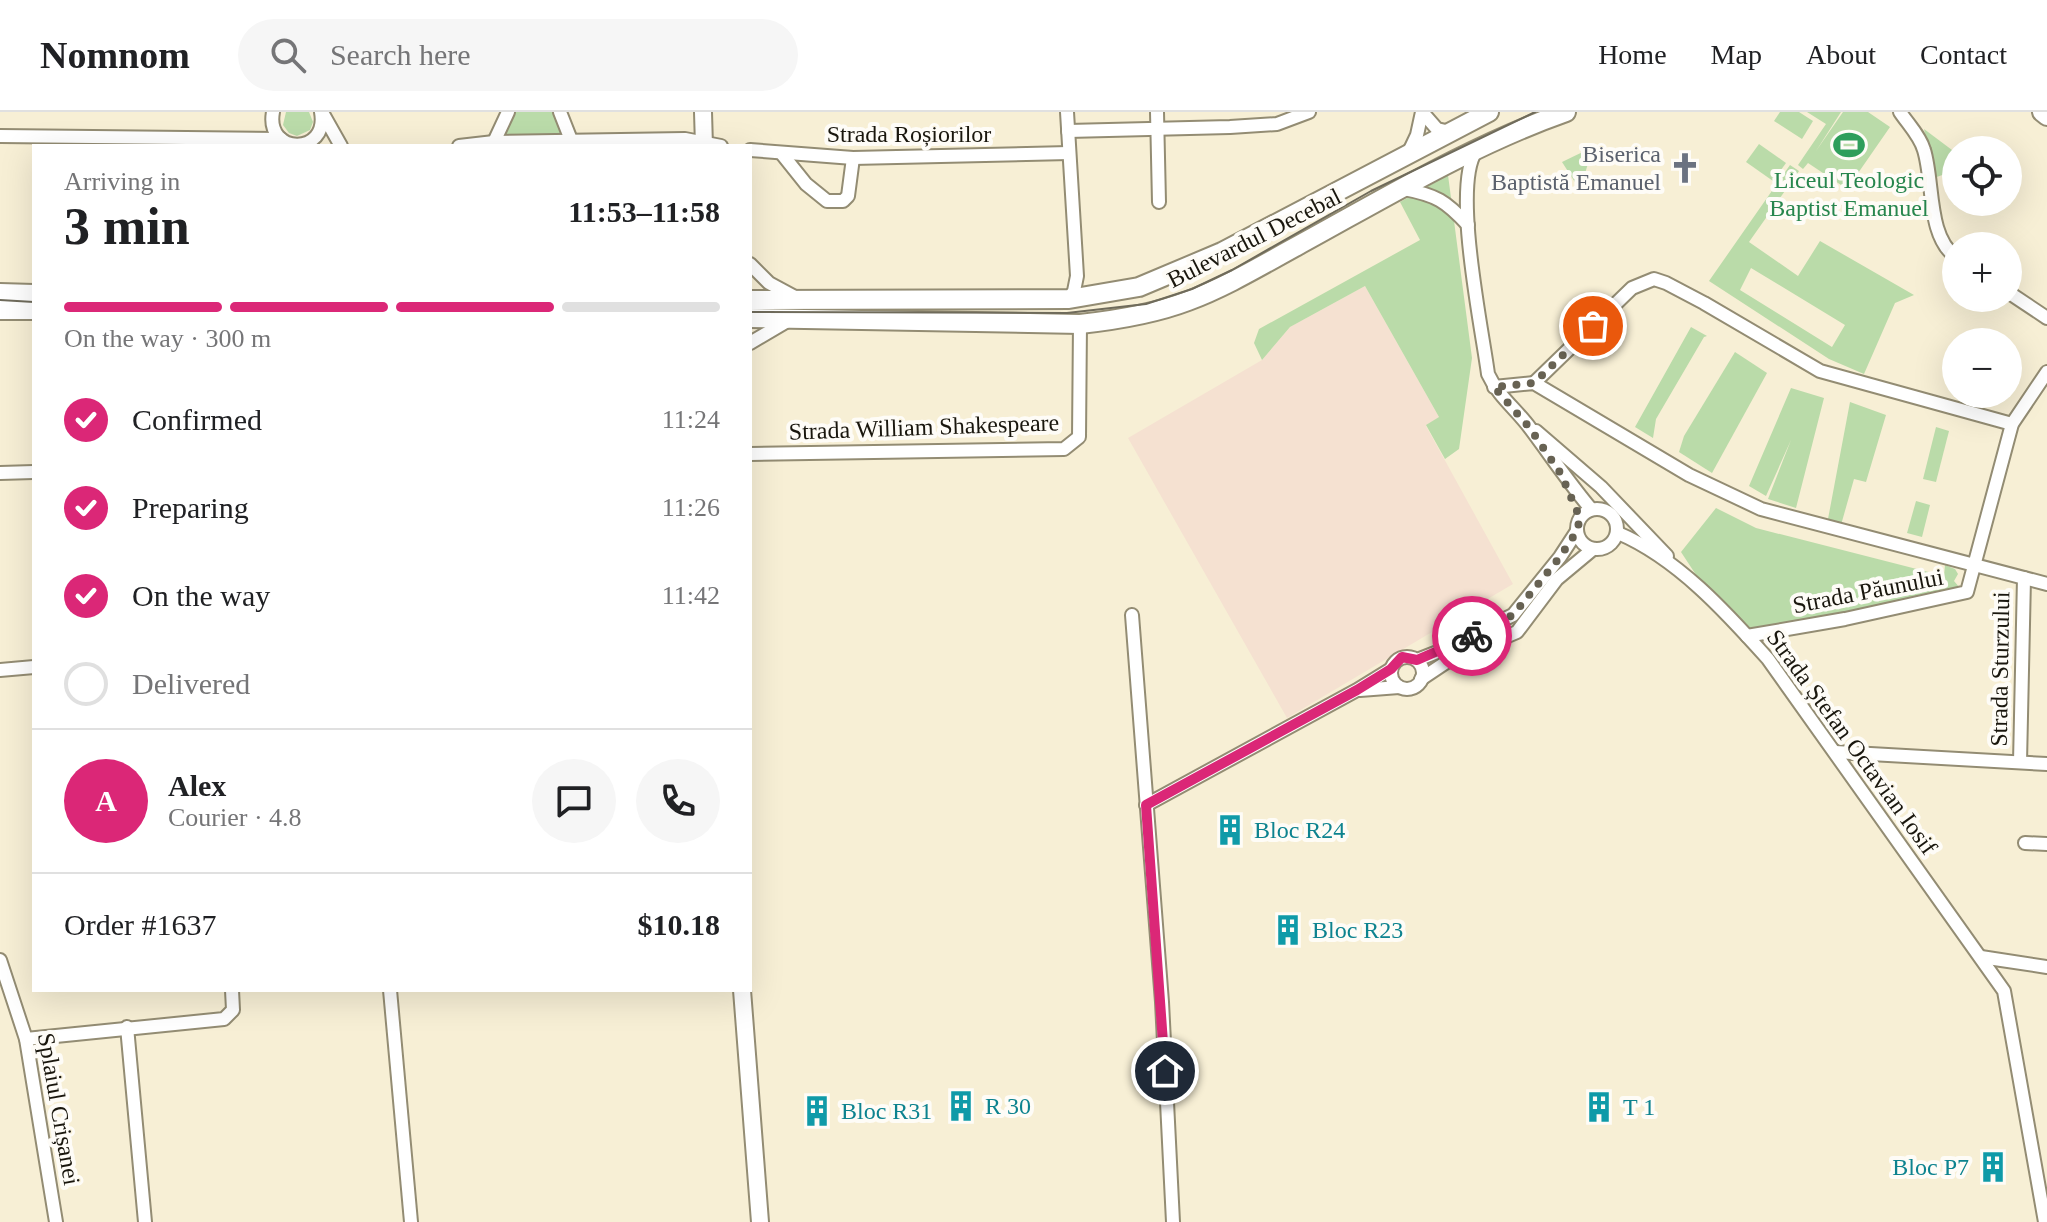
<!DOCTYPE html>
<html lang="en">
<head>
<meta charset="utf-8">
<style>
  body { margin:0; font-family:"Times New Roman",serif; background:#f6f6f6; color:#202124; height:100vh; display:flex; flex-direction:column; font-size:30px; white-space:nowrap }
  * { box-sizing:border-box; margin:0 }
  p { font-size:26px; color:#757577 }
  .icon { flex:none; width:44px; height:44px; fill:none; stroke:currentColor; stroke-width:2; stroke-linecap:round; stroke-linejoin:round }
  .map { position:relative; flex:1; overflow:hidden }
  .details { position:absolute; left:32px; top:32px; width:720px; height:848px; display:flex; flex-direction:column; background:#fff; border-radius:0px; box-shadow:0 8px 32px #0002 }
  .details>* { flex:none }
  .fabs { position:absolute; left:1942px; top:24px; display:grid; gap:16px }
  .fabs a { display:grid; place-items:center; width:80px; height:80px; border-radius:50%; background:#fff; box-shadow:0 8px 32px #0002; font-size:40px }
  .pin { position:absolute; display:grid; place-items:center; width:68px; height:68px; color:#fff; margin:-34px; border:4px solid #fff; border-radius:50%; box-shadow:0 2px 8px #0007 }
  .courier { position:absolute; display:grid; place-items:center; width:80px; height:80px; margin:-40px; border:6px solid #db2777; border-radius:50%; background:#fff; color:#222; box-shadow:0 2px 10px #0007 }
  .headline em { font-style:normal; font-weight:600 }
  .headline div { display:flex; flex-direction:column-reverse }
  .headline { display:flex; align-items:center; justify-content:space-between; height:136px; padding:0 32px }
  h1 { font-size:52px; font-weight:600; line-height:60px }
  .bar { display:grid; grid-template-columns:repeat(4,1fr); gap:12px 8px; align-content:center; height:96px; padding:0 32px }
  .bar i { height:10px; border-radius:6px; background:#e0e0e0 }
  .bar .current { background:#db2777 }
  .bar p { grid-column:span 4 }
  .line { display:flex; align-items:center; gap:20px; padding:0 32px; border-top:2px solid #e0e0e0 }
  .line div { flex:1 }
  .round { display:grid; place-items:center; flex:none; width:84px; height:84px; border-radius:42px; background:#f6f6f6 }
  ol { padding:0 32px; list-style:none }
  li { display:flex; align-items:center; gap:24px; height:88px }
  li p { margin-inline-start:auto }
  li .icon { padding:8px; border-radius:50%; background:#db2777; color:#fff; stroke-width:4 }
  li:last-child { color:#757577 }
  li i { width:44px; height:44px; border:4px solid #e0e0e0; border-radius:50% }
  header { display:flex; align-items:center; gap:48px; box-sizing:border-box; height:112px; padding:0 40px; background:#fff; border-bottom:2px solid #e0e0e0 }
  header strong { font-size:38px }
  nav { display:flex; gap:44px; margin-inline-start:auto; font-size:28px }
  .search { width:560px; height:72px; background:#f6f6f6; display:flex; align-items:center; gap:20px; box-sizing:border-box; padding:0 28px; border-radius:44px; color:#757577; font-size:30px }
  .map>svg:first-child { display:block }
  .commercial { fill:#f5e1d1 }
  .green { fill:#badba9; fill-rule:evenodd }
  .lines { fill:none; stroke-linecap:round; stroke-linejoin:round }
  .street-casing { stroke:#938c73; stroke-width:16 }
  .secondary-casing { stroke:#938c73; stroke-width:20 }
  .primary-casing { stroke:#938c73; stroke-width:22 }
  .street { stroke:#fff; stroke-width:12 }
  .secondary { stroke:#fff; stroke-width:16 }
  .primary { stroke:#fff; stroke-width:18 }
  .tram { stroke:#6f6b5b; stroke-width:2 }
  .done { stroke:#676253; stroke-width:8; stroke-dasharray:0 14.4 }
  .route { stroke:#db2777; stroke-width:10 }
  .labels { text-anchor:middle; stroke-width:8; stroke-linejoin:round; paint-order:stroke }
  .street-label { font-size:24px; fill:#19160d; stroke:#fefcf7 }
  .worship-label { font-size:24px; fill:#5b616d; stroke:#fefcf7; text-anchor:end }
  .leisure-label { font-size:24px; fill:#27864d; stroke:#fefcf7 }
  .culture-label { font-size:24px; fill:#0d838f; stroke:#fefcf7; text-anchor:start }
</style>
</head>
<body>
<header>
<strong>Nomnom</strong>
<div class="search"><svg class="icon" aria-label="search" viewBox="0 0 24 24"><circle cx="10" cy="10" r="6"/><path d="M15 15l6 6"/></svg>Search here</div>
<nav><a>Home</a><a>Map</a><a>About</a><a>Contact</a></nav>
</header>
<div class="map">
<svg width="2047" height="1110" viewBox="0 0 2047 1110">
  <rect width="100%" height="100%" fill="#f7efd5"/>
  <path class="commercial" d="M1365 174 1439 305 1426 314 1513 472 1287 606 1128 326 1262 248 1290 215Z"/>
  <g class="green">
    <path d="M286 0H309L313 10 310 18 297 24 289 21 283 13Z"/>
    <path d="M508 0H560L571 28 494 30Z"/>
    <path d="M1780 0H1799L1813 9 1802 27 1774 9Z"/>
    <path d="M1807 0H1841L1816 39 1843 0H1868L1890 15 1847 77 1808 51 1803 57 1798 53 1826 12Z"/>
    <path d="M1924 17 1956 41V58L1934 66Z"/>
    <path d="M1759 32 1786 51 1773 69 1746 50Z"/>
    <path d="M1593 35 1580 78 1562 50Z"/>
    <path d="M1790 53 1799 59 1749 130 1798 164 1820 129 1914 183 1895 191 1864 262 1829 247 1709 169ZM1751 156 1845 213 1832 235 1740 178Z"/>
    <path d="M1448 63 1472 246 1459 337 1445 347 1426 313 1439 305 1365 174 1290 215 1262 248 1254 231 1259 217 1420 128 1400 90Z"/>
    <path d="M1691 215 1707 224 1704 225 1656 307 1653 326 1635 315Z"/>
    <path d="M1735 240 1767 261 1712 361 1679 340 1684 324Z"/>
    <path d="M1791 276 1824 286 1796 396 1768 387 1791 328 1766 384 1749 374Z"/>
    <path d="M1850 290 1886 303 1866 370 1854 367 1841 413 1828 407Z"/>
    <path d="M1936 315 1949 319 1936 370 1923 367Z"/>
    <path d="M1916 389 1930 393 1922 425 1907 421Z"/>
    <path d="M1716 396 1756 416 1944 464 1945 453 1955 457 1958 462 1954 469 1965 482 1763 521 1742 514 1702 472 1681 440Z"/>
  </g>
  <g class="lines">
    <defs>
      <g id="street">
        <path d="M273 0C265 43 329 44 321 0"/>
        <path d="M560 0 571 28"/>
        <path d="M1067 0 1077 164 1074 179 1069 187"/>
        <path d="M1157 0 1159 90"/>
        <path d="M1900 0C1908 12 1920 24 1924 38 1934 70 1927 125 1956 145"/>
        <path d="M1423 1 1437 17 1450 20"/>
        <path d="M323 2 341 34"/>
        <path d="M1068 19 1230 15 1277 12 1309 0"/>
        <path d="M0 24 281 27"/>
        <path d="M494 30 508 0"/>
        <path d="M459 34 494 30 685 27 721 34"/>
        <path d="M750 38 853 46 1069 41"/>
        <path d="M1476 39C1452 75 1482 216 1488 262 1498 284 1516 297 1530 316 1551 344 1569 371 1591 397"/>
        <path d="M782 42 806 72 827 89H843L848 84 853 46"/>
        <path d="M1408 42 1417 23 1422 0"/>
        <path d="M1404 77C1436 83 1446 89 1468 113"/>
        <path d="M750 152 769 171 795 185"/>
        <path d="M2008 180 2047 206"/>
        <path d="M750 231 789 208"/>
        <path d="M1534 271 1632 176 1654 167 1666 171 1704 191 1820 259 2012 312"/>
        <path d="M1494 275 1534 271 1689 363 1761 397 2047 472"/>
        <path d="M1536 319 1601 375 1667 444"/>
        <path d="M750 342 1064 337 1079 325 1080 212"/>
        <path d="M0 361 34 360"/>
        <circle cx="1597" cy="417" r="20"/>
        <path d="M1618 421C1677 446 1726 500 1768 547L2004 879 2045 1110"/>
        <path d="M1132 503 1162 890 1173 1110"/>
        <path d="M1747 524 1845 507 1967 480 2012 312 2047 260"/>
        <circle cx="1407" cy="561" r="16"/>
        <path d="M1417 548 1440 539 1513 503 1560 445 1577 419"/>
        <path d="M0 558 34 555"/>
        <path d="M1421 567 1445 551 1517 520 1557 467 1593 437"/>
        <path d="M1360 578 1399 575"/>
        <path d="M1835 640 2047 652"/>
        <path d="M2020 650 2024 466"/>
        <path d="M1146 693 1357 578 1391 557"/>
        <path d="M2025 731 2047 732"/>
        <path d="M1981 845 2047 855"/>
        <path d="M0 848 26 927 56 1110"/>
        <path d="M390 878 411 1110"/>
        <path d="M127 915 145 1110"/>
        <path d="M26 927 224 907 233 898 232 878"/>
      </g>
      <g id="secondary">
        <path d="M703 0 704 34"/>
        <path d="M742 878 760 1110"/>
      </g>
      <g id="primary">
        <path d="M2042 0 2047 4"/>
        <path d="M0 181 34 182"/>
        <path d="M750 188 1069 187 1139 175 1222 140 1489 0"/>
        <path d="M0 198H34"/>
        <path d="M750 206 1080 212C1117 208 1154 202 1188 189 1226 175 1262 153 1297 134 1385 86 1472 33 1566 0"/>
      </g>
    </defs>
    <use href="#street" class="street-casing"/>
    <use href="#secondary" class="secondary-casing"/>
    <use href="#primary" class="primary-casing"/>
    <use href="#street" class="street"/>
    <use href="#secondary" class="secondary"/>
    <use href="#primary" class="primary"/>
    <g class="tram">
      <path d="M0 188 34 190"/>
      <path d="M750 200 1067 201 1146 192 1192 177 1232 158 1371 79 1535 0"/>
    </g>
  </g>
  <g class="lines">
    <path class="done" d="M1472 524 1513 503 1560 445 1577 419 1580 406 1561 362 1529 315 1494 275 1534 271 1593 214"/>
    <path class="route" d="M1165 959 1146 693 1357 578 1391 557 1402 545 1417 548 1472 524"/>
  </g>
  <defs>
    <symbol id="stadium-bare" viewBox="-9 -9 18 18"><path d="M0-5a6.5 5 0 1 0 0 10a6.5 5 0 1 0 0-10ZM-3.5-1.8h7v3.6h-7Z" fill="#2e9e5b" stroke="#fefcf7" stroke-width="2.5" paint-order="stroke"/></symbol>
    <symbol id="church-bare" viewBox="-9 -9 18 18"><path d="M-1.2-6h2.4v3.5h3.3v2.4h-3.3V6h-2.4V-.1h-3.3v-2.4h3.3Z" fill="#6b7280" stroke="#fefcf7" stroke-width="2.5" paint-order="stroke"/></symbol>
    <symbol id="building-bare" viewBox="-9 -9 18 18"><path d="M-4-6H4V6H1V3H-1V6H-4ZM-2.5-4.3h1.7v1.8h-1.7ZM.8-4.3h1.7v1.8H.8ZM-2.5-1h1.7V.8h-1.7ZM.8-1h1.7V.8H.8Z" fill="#0f9aa8" stroke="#fefcf7" stroke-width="2.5" paint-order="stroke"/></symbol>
  </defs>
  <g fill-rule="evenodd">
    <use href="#stadium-bare" x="1827" y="11" width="44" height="44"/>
    <use href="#church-bare" x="1663" y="34" width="44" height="44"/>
    <use href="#building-bare" x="1208" y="696" width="44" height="44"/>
    <use href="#building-bare" x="1266" y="796" width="44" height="44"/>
    <use href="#building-bare" x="939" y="972" width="44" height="44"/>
    <use href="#building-bare" x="1577" y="973" width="44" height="44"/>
    <use href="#building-bare" x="795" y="977" width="44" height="44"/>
    <use href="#building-bare" x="1971" y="1033" width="44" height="44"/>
  </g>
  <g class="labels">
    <g class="street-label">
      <text x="909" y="30">Strada Roșiorilor</text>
      <text transform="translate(1254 126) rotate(-27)" y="8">Bulevardul Decebal</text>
      <text transform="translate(924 315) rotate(-2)" y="8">Strada William Shakespeare</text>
      <text transform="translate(1868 479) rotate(-11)" y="8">Strada Păunului</text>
      <text transform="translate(2000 557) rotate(-89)" y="8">Strada Sturzului</text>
      <text transform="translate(1852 630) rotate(54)" y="8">Strada Ștefan Octavian Iosif</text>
      <text transform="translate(59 997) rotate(80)" y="8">Splaiul Crișanei</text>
    </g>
    <g class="worship-label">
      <text x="1661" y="50">Biserica<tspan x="1661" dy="28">Baptistă Emanuel</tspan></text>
    </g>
    <g class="leisure-label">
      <text x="1849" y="76">Liceul Teologic<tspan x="1849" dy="28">Baptist Emanuel</tspan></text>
    </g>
    <g class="culture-label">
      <text x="1254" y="726">Bloc R24</text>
      <text x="1312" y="826">Bloc R23</text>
      <text x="985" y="1002">R 30</text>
      <text x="1623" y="1003">T 1</text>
      <text x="841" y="1007">Bloc R31</text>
      <text x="1969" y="1063" text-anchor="end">Bloc P7</text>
    </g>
  </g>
</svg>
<div class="fabs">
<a><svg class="icon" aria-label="locate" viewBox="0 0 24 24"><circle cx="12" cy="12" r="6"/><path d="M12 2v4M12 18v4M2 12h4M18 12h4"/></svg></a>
<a>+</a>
<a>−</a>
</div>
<div class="pin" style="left:1593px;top:214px;background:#ea580c"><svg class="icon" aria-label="bag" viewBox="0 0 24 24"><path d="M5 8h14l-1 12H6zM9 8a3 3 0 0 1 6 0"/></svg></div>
<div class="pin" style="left:1165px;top:959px;background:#1f2937"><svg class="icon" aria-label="home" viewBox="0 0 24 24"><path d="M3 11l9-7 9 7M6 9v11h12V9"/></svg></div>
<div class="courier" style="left:1472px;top:524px"><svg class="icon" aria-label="bike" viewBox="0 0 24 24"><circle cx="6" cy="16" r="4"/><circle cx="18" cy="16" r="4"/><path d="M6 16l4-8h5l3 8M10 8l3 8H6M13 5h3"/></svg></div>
<section class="details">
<div class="headline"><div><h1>3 min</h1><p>Arriving in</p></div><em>11:53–11:58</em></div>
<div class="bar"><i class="current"></i><i class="current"></i><i class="current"></i><i></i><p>On the way · 300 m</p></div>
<ol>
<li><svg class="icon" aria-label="check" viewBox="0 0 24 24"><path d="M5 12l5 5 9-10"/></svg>Confirmed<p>11:24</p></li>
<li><svg class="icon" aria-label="check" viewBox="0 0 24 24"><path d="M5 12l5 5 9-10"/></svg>Preparing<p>11:26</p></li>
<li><svg class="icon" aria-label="check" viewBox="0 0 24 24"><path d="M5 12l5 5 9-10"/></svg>On the way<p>11:42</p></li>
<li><i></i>Delivered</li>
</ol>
<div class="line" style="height:144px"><b class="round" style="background:#db2777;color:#fff">A</b><div><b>Alex</b><p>Courier · 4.8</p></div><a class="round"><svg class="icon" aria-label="chat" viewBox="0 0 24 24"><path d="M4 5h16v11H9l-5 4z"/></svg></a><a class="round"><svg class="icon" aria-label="phone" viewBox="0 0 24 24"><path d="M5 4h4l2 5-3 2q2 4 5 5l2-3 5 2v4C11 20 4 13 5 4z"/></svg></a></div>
<div class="line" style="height:104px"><div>Order #1637</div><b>$10.18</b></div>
</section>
</div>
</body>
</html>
